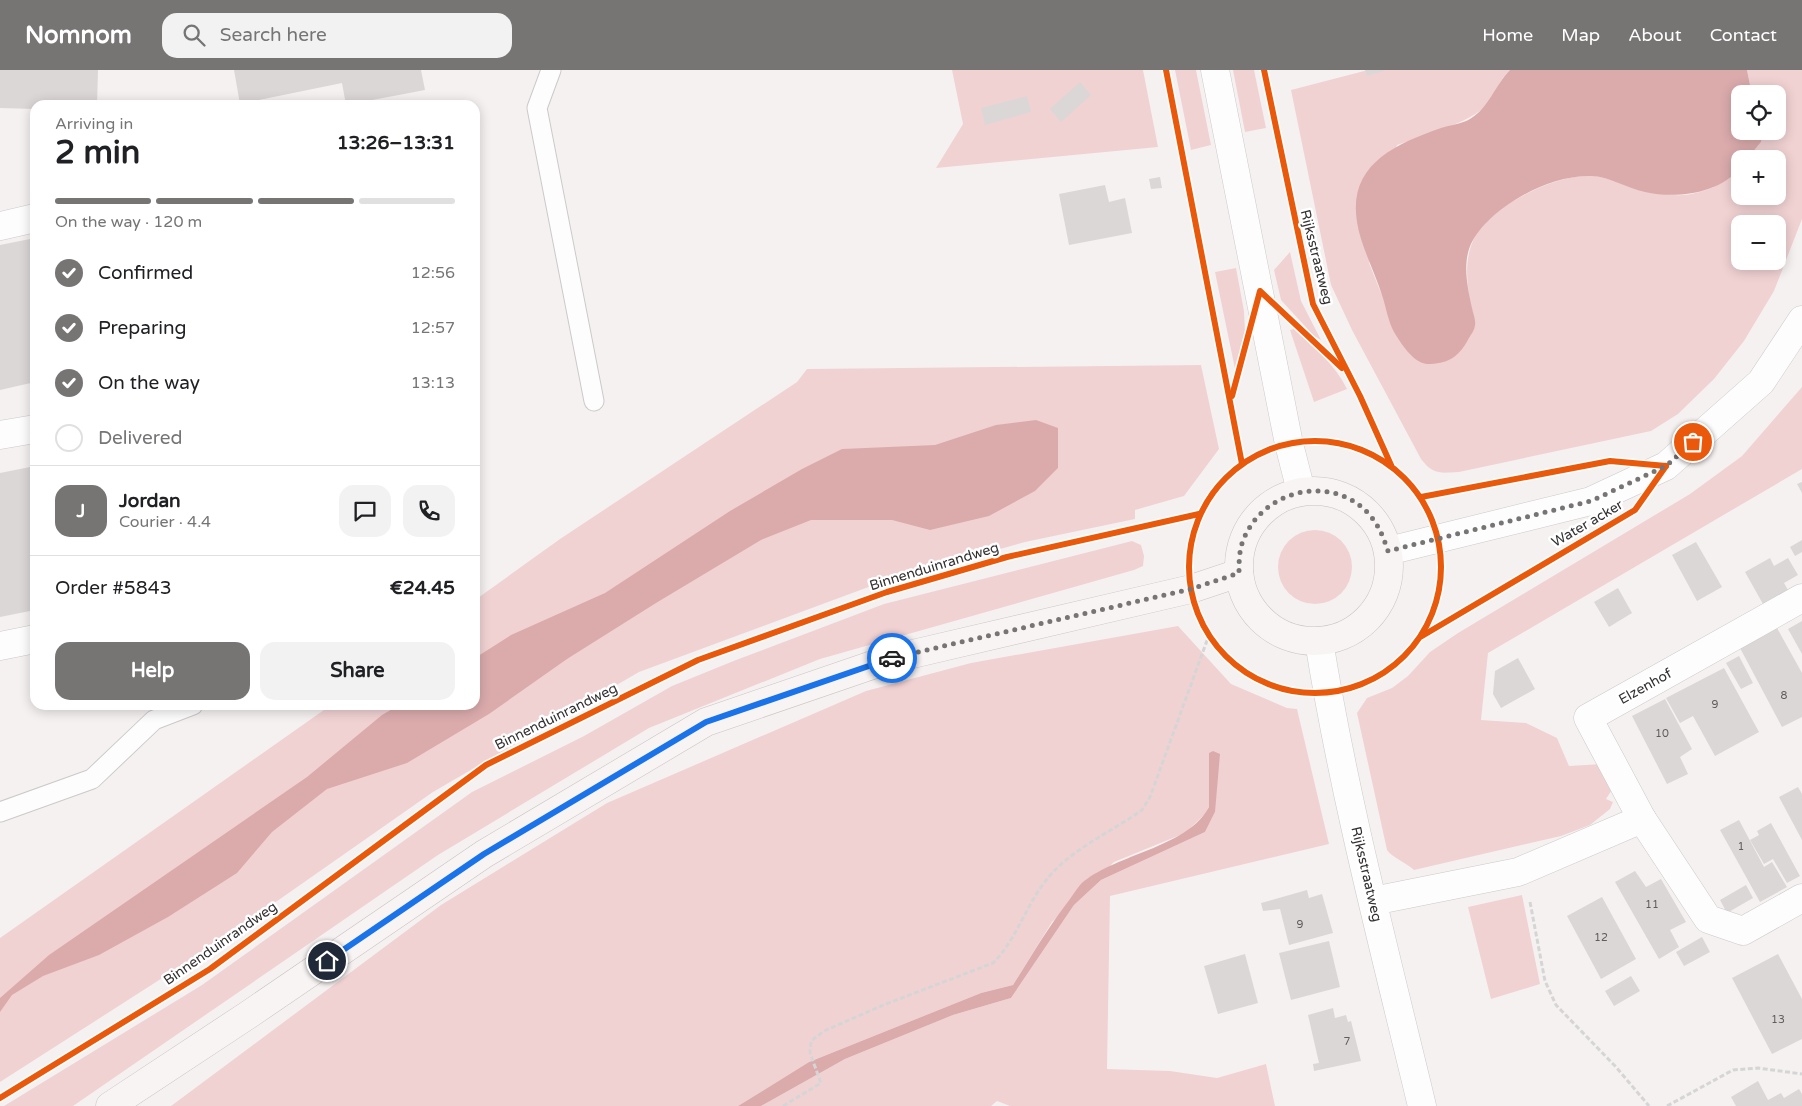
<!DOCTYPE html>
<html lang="en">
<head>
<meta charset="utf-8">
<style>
  body { margin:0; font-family:"Varela Round",sans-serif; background:#f2f2f2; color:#202124; height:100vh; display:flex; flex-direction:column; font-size:19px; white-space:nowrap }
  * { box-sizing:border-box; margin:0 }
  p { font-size:16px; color:#757577 }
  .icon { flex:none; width:28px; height:28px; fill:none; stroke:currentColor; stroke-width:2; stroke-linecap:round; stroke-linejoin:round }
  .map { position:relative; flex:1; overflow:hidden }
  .panel { position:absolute; left:30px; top:30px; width:450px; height:610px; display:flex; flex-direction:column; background:#fff; border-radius:15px; box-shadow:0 2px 12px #0003 }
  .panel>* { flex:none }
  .buttons { position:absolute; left:1731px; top:15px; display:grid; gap:10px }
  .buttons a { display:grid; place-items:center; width:55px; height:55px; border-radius:10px; background:#fff; box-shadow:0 2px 12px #0003; font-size:25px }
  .pin { position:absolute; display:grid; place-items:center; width:42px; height:42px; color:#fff; margin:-21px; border:2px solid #fff; border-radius:50%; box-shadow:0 1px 5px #0007 }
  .courier { position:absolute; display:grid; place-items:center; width:50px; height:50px; margin:-25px; border:4px solid #1a73e8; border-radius:50%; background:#fff; color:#222; box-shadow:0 1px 6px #0007 }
  .headline em { font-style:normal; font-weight:800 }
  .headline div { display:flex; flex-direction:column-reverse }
  .headline { display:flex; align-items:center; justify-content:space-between; height:85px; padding:0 25px }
  h1 { font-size:32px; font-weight:800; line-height:38px }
  .bar { display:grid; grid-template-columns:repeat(4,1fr); gap:8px 5px; align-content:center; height:60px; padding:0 25px }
  .bar i { height:6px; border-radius:4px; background:#e0e0e0 }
  .bar .selected { background:#777474 }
  .bar p { grid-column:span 4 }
  .line { display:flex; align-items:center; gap:12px; padding:0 25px; border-top:1px solid #e0e0e0 }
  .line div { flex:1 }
  .round { display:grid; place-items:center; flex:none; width:52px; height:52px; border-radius:15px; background:#f2f2f2 }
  ol { padding:0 25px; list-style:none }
  li { display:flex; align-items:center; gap:15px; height:55px }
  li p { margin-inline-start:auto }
  li .icon { padding:5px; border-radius:50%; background:#777474; color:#fff; stroke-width:4 }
  li:last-child { color:#757577 }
  li i { width:28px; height:28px; border:2px solid #e0e0e0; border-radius:50% }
  .action { display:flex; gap:10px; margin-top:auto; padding:10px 25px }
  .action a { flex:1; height:58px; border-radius:15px; background:#777474; color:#fff; font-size:20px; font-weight:800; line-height:58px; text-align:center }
  .action a+a { background:#f2f2f2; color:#202124 }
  header { display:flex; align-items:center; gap:30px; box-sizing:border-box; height:70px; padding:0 25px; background:#777474; color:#fff }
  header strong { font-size:24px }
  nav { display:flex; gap:28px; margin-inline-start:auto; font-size:18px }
  .search { width:350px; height:45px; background:#f2f2f2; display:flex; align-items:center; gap:12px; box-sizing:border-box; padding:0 18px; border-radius:15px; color:#757577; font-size:19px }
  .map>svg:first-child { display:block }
  .green { fill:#f1d2d3; fill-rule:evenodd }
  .water { fill:#dbabac }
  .building { fill:#dbd7d7 }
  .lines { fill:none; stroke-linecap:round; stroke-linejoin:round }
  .service-casing { stroke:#ccc9c9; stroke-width:21 }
  .minor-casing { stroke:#ccc9c9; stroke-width:29 }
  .secondary-casing { stroke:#ccc9c9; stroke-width:29 }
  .primary-casing { stroke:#cac2c2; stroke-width:29 }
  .path { stroke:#d6d5d5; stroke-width:3; stroke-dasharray:5 2.5; stroke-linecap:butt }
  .service { stroke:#fefdfd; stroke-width:19 }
  .minor { stroke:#fefdfd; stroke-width:28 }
  .secondary { stroke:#fefdfd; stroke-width:28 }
  .primary { stroke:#f8f4f4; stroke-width:28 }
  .cycleway-casing { stroke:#fff; stroke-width:9 }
  .cycleway { stroke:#e8590c; stroke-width:6 }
  .done { stroke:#777474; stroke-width:5; stroke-dasharray:0 9 }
  .route { stroke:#1a73e8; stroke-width:6 }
  .labels { text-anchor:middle; stroke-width:5; stroke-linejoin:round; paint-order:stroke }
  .number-label { font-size:11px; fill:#605c5c }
  .street-label { font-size:14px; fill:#333030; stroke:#fff }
</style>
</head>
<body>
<header>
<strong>Nomnom</strong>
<div class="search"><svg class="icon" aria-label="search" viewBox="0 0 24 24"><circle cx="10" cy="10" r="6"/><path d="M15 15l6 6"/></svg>Search here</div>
<nav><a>Home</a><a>Map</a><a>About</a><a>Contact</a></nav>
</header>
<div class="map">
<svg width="1802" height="1036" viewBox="0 0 1802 1036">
  <rect width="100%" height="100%" fill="#f6f1f1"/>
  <g class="green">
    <path d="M952 0H1143L1158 77 936 98 963 54Z"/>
    <path d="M1175 0H1196L1211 75 1191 80Z"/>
    <path d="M1233 0H1254L1266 58 1245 62Z"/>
    <path d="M1368 0H1510C1499 10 1495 24 1486 35 1473 52 1419 67 1397 75L1369 193 1381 223 1463 278C1467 271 1475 261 1475 254 1475 248 1472 241 1471 236 1466 209 1463 182 1480 159 1501 132 1560 102 1594 106 1621 110 1648 122 1675 125 1695 127 1728 114 1740 98V126H1778V89H1747L1761 72 1764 61H1778V24H1754L1750 15 1747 0H1802V149L1774 221 1744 271 1714 309 1678 344 1651 361 1459 402C1440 403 1433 405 1421 389L1352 260 1331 215 1291 20ZM1740 154H1778V191H1740Z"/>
    <path d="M1290 182 1301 231 1321 270 1314 266 1281 230 1274 200Z"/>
    <path d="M1236 198 1244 241 1245 262 1235 299 1215 202Z"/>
    <path d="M1294 259C1314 278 1335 294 1347 319L1314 332 1290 260Z"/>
    <path d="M1201 295 1219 379 1184 426 1135 440V449L1025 472 882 512 639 602 433 722 217 873 0 1012V868L331 635H475V530L560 469 797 312 807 299Z"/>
    <path d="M1802 317V399L1488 583 1481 650 1526 653 1557 668 1569 696 1602 694 1613 718 1606 729 1613 732 1610 739 1590 755 1561 766 1414 800C1407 793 1391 787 1387 780L1357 643 1367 628 1392 618 1408 606 1430 582 1458 563 1690 424 1742 386Z"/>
    <circle cx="1315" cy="497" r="37"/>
    <path d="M1132 471 1141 475 1144 486 1143 496 1134 500 820 589 649 658 438 785 73 1036H4L202 915 472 722 584 666 672 616 736 590 884 534Z"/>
    <path d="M1178 556 1231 614 1287 638 1297 639 1329 774 1110 826 1107 999 1170 1001 1217 1008 1266 994 1275 1036H1010L997 1031 991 1036H761L845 989 953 945 1011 928 1074 835 1101 810 1205 762 1215 742 1209 683V737L1205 744 1185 763 1114 792 1052 852 1013 915 981 923 809 992 738 1036H171L441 835 607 733 866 621 971 593Z"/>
    <path d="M1522 825 1540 914 1491 929 1468 837Z"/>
  </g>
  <g class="water">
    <path d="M1510 0H1747L1750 15 1754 24H1740V61H1764L1761 72 1747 89H1740V98C1719 124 1676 129 1645 122 1627 118 1610 107 1592 106 1566 105 1537 116 1515 130 1497 141 1476 159 1469 179 1463 198 1468 219 1472 238 1473 243 1476 250 1475 255 1475 260 1470 266 1468 270 1458 288 1447 294 1427 294 1413 293 1400 272 1394 262 1388 251 1386 237 1382 225 1376 206 1367 188 1361 169 1340 101 1386 77 1441 58 1450 55 1462 54 1470 49 1489 38 1495 15 1510 0Z"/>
    <path d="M1036 350 1058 358V398L1035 421 989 446 930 460 892 450H811L761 470 656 533 567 589 489 644 407 693 327 719 272 762 237 803 168 847 99 885 43 906 12 925 0 942V928L49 885 307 707 382 645 399 635H475V588L511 565 605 523 730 441 802 399 842 379 935 375 996 355Z"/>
    <path d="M1213 681 1220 684 1215 742 1205 762 1101 810 1074 835 1011 928 953 945 845 989 761 1036H738L809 992 981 923 1013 915C1032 885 1049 856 1070 829 1075 822 1080 813 1087 809 1123 783 1188 776 1209 737V683Z"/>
  </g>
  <g class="building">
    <path d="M0 0H98L97 35H35V39L0 38Z"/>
    <path d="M234 0H421L425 20 346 35 342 13 240 34Z"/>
    <path d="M1365 0H1384V1L1367 6Z"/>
    <path d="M1080 12 1091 25 1061 52 1050 39Z"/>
    <path d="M1027 26 1031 42 985 55 981 38Z"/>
    <path d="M1160 107 1162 118 1151 119 1149 109Z"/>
    <path d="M1105 115 1109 132 1125 128 1132 163 1069 175 1059 124Z"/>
    <path d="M35 168V312L0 320V175Z"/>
    <path d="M35 396V540L0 547V403Z"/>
    <path d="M1802 412V423L1797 414Z"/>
    <path d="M1802 470V482L1795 486 1790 477Z"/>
    <path d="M1696 472 1722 517 1697 531 1672 485Z"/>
    <path d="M1770 488 1774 496 1788 488 1798 505 1784 513 1788 520 1763 534 1745 502Z"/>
    <path d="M1618 518 1632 543 1609 557 1594 532Z"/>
    <path d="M1802 551V584L1788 559Z"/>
    <path d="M1777 558 1802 603V647L1782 657 1740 578Z"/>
    <path d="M1739 586 1753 613 1741 619 1726 593Z"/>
    <path d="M1518 588 1535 619 1501 638 1493 624 1495 601Z"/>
    <path d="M1724 598 1759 662 1715 686 1693 646 1680 653 1666 628Z"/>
    <path d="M1665 629 1692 679 1680 687 1688 704 1667 714 1632 646Z"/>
    <path d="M1798 717 1802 724V770L1779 727Z"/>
    <path d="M1739 750 1764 797 1772 792 1787 817 1760 832 1720 760Z"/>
    <path d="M1771 753 1800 806 1787 813 1773 789 1764 794 1750 770 1759 765 1757 761Z"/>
    <path d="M1635 801 1646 817 1661 809 1686 852 1670 860 1679 877 1659 889 1615 812Z"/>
    <path d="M1746 815 1753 828 1727 843 1720 830Z"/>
    <path d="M1307 820 1309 828 1322 824 1333 863 1289 875 1280 839 1263 841 1261 833Z"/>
    <path d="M1602 827 1636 889 1601 909 1567 846Z"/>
    <path d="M1702 867 1710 882 1684 896 1676 882Z"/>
    <path d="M1329 871 1340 917 1291 930 1279 883Z"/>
    <path d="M1245 884 1258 933 1218 944 1204 896Z"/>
    <path d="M1778 884 1802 929V969L1772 984 1732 908Z"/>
    <path d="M1631 906 1640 921 1614 936 1605 921Z"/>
    <path d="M1333 938 1335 948 1346 945 1348 952 1351 951 1361 991 1314 1001 1313 994 1319 993 1308 945Z"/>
    <path d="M1758 1011 1768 1030 1781 1023 1784 1028 1799 1019 1802 1024V1036H1736L1731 1027Z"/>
  </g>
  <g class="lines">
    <defs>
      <g id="service">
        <path d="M551 0 537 38 594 331"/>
        <path d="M0 742 92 709 154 650 193 635"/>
      </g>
      <g id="minor">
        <path d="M0 156 35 148"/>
        <path d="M0 365 35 359"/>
        <path d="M1388 481 1591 431 1666 396 1761 312 1802 250"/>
        <path d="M1802 528 1588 648 1642 749 1708 849 1743 861 1802 828"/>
        <path d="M1319 571C1344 727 1385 882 1422 1036"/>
        <path d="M0 576 35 569"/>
        <path d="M1373 831 1518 802 1642 749"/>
      </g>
      <path id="secondary" d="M1215 0 1289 374 1301 421"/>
      <g id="primary">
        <circle cx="1314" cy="496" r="75"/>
        <path d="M110 1036 248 945 484 784 706 652 887 590 1191 519 1239 503"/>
      </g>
    </defs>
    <use href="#service" class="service-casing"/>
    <use href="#minor" class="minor-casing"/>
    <use href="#secondary" class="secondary-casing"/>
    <use href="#primary" class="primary-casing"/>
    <g class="path">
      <path d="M1530 832 1545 911 1556 935 1616 997 1649 1036"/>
      <path d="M783 1036 821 1013 810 983 811 971 824 961 886 934 993 893C1016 870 1025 838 1044 813 1068 780 1110 763 1142 740L1150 727 1209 565"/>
      <path d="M1667 1036 1733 1000 1758 998 1802 1004"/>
    </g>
    <use href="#service" class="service"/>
    <use href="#minor" class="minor"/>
    <use href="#secondary" class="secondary"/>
    <use href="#primary" class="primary"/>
    <defs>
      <g id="cycleway">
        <path d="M1166 0 1242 394"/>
        <path d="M1264 0 1313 234 1360 326 1391 395"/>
        <path d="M1232 326 1260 221 1342 298"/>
        <circle cx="1315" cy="497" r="126"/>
        <path d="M1421 427 1610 391 1666 396"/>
        <path d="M1422 566 1635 440 1666 396"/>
        <path d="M0 1028 210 899 486 695 698 590 887 522 1007 487 1199 444"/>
      </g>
    </defs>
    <use href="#cycleway" class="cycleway-casing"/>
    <use href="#cycleway" class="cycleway"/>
  </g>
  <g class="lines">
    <path class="done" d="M892 588 1191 519 1239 503C1239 491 1239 478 1245 466 1266 420 1329 405 1366 441 1378 453 1383 466 1388 481L1591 431 1666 396 1693 372"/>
    <path class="route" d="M327 891 484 784 706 652 892 588"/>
  </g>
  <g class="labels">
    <g class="number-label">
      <text x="1784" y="629">8</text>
      <text x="1715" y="638">9</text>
      <text x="1662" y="667">10</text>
      <text x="1741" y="780">1</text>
      <text x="1652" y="838">11</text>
      <text x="1300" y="858">9</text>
      <text x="1601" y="871">12</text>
      <text x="1778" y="953">13</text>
      <text x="1347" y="975">7</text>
    </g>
    <g class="street-label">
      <text transform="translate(1317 187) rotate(76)" y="5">Rijksstraatweg</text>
      <text transform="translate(1587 453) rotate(-30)" y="5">Water acker</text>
      <text transform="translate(934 496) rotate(-17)" y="5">Binnenduinrandweg</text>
      <text transform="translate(1645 616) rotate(-29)" y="5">Elzenhof</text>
      <text transform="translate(556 646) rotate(-26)" y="5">Binnenduinrandweg</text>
      <text transform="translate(1367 804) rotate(77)" y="5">Rijksstraatweg</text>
      <text transform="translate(220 873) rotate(-35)" y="5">Binnenduinrandweg</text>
    </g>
  </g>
</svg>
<div class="buttons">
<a><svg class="icon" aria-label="locate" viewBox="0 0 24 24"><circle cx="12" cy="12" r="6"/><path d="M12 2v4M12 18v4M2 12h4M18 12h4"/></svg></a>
<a>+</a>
<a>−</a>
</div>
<div class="pin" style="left:1693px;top:372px;background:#ea580c"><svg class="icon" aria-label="bag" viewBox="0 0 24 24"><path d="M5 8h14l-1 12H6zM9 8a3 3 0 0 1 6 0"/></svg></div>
<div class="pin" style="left:327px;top:891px;background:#1f2937"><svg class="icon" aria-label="home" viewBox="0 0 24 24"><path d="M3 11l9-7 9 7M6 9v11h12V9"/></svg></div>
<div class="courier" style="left:892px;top:588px"><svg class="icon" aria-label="car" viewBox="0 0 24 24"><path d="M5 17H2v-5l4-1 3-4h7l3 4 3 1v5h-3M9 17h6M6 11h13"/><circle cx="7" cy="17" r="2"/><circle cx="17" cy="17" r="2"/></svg></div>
<section class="panel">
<div class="headline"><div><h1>2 min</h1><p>Arriving in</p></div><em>13:26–13:31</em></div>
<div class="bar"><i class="selected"></i><i class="selected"></i><i class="selected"></i><i></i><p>On the way · 120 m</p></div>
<ol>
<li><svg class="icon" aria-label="check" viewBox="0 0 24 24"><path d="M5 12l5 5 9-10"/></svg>Confirmed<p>12:56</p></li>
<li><svg class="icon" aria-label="check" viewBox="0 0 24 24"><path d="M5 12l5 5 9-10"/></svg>Preparing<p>12:57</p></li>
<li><svg class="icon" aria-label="check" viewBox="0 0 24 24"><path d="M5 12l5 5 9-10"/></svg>On the way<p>13:13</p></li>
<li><i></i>Delivered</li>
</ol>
<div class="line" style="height:90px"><b class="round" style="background:#777474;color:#fff">J</b><div><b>Jordan</b><p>Courier · 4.4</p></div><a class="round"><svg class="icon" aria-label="chat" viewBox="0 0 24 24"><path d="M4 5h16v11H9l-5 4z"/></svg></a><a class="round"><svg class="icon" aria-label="phone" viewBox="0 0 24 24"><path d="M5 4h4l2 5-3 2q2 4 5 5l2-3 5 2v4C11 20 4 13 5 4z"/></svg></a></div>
<div class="line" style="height:65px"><div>Order #5843</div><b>€24.45</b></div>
<div class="action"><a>Help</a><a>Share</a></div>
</section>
</div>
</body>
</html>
